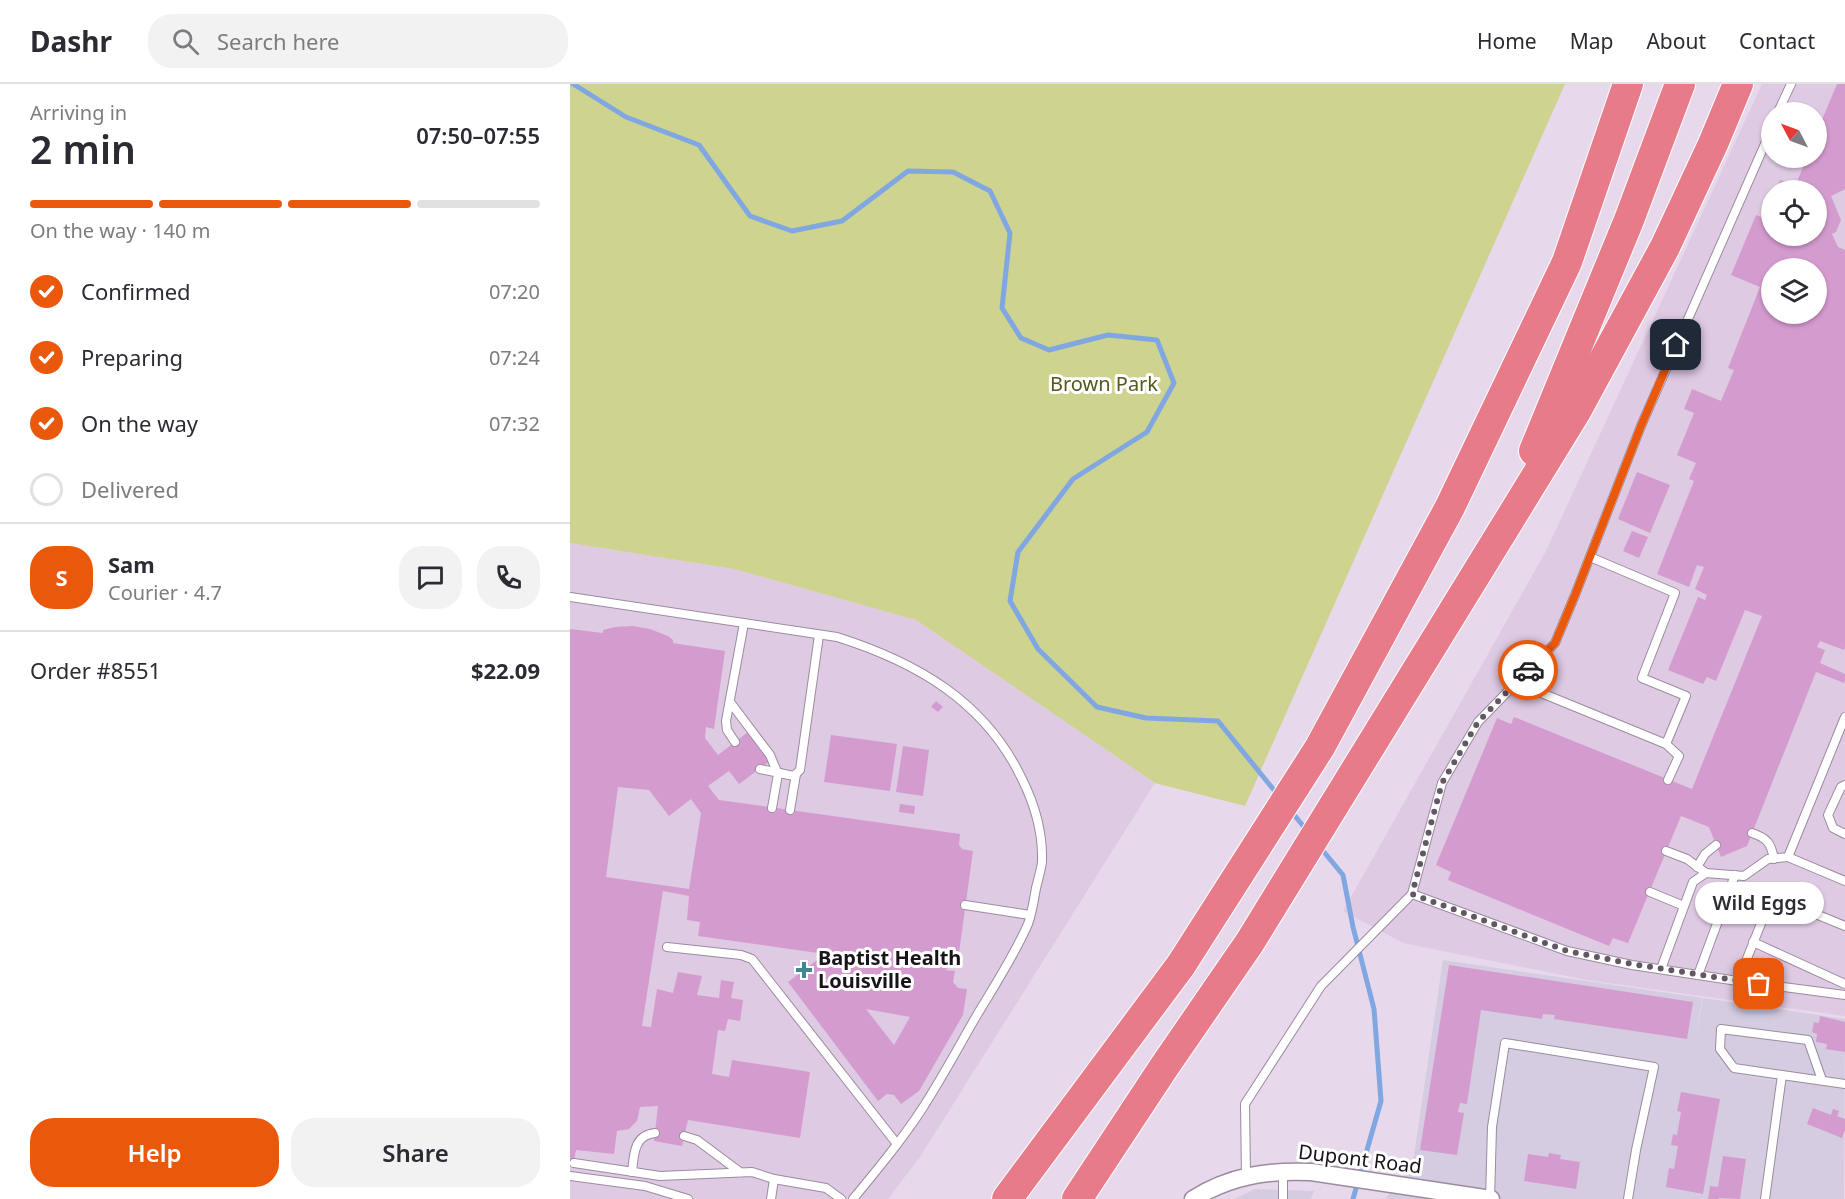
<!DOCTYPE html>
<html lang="en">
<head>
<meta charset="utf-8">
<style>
  body { margin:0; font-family:"Noto Sans",sans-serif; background:#f2f2f3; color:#2b2b33; height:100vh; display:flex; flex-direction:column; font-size:22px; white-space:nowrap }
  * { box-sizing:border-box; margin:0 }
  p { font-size:20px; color:#7c7c81 }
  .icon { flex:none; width:33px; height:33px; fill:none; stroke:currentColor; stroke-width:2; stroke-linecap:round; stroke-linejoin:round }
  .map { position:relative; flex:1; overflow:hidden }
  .sheet { display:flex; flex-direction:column; background:#fff; width:570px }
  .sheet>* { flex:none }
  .needle { width:39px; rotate:311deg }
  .buttons { position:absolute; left:1191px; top:18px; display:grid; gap:12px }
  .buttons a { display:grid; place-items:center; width:66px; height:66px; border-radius:50%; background:#fff; box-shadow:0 2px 4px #0004; font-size:30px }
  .pin { position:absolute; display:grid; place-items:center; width:51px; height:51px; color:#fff; margin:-26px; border-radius:12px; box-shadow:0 3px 9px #0006 }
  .courier { position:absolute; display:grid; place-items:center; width:60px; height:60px; margin:-30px; border:4px solid #ea580c; border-radius:50%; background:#fff; color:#222; box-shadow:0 2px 8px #0007 }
  .bubble { position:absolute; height:42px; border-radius:21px; background:#fff; box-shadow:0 2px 4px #0004; font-size:20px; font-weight:600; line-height:42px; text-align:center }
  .head em { font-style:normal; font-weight:600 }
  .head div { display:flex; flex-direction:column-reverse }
  .head { display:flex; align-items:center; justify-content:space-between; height:102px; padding:0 30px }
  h1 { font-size:39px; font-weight:600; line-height:45px }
  .bar { display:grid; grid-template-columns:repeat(4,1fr); gap:9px 6px; align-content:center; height:72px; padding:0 30px }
  .bar i { height:8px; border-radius:4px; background:#e1e1e2 }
  .bar .selected { background:#ea580c }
  .bar p { grid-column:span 4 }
  .line { display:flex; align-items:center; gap:15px; padding:0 30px; border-top:2px solid #e1e1e2 }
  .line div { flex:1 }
  .round { display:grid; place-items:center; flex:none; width:63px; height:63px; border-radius:24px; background:#f2f2f3 }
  ol { padding:0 30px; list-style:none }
  li { display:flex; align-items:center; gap:18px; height:66px }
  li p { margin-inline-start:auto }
  li .icon { padding:6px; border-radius:50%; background:#ea580c; color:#fff; stroke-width:4 }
  li:last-child { color:#7c7c81 }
  li i { width:33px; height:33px; border:3px solid #e1e1e2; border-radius:50% }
  .button { display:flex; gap:12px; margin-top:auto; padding:12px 30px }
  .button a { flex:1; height:69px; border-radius:24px; background:#ea580c; color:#fff; font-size:24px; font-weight:600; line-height:69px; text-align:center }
  .button a+a { background:#f2f2f3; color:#2b2b33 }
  header { display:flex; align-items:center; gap:36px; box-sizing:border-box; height:84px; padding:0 30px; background:#fff; border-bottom:2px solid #e1e1e2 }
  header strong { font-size:28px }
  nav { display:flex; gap:33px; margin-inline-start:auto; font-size:21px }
  .search { width:420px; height:54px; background:#f2f2f3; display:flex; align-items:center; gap:15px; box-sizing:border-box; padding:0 21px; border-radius:24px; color:#7c7c81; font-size:22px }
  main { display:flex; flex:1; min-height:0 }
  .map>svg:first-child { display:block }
  .commercial { fill:#d5cce1 }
  .built { fill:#dfcae4; fill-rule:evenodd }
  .green { fill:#cfd390 }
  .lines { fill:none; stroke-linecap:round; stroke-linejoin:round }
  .stream { stroke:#80a7e2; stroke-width:5 }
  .building { fill:#d49bce; fill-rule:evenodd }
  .lane-casing { stroke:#9b8b9e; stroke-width:10 }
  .street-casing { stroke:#9b8b9e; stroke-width:19 }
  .highway-casing { stroke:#fff; stroke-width:32 }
  .lane { stroke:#fff; stroke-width:8 }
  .street { stroke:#fff; stroke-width:16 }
  .highway { stroke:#e87b89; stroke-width:30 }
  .done { stroke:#615864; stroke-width:6; stroke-dasharray:0 10.8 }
  .route { stroke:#ea580c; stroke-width:8 }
  .poi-dot { fill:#418693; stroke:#fff; stroke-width:2 }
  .labels { text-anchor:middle; stroke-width:6; stroke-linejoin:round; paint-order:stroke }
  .park-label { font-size:20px; fill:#565721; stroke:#fff }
  .poi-label { font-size:20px; font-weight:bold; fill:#19131a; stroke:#fff; text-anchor:start }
  .street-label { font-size:20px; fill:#19131a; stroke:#fff }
</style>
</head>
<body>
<header>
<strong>Dashr</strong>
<div class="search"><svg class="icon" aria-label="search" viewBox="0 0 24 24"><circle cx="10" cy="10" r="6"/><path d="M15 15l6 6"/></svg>Search here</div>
<nav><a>Home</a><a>Map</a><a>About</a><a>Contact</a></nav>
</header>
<main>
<section class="sheet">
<div class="head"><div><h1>2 min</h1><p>Arriving in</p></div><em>07:50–07:55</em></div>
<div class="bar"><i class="selected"></i><i class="selected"></i><i class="selected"></i><i></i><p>On the way · 140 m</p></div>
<ol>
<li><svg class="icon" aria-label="check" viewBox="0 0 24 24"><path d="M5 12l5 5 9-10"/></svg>Confirmed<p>07:20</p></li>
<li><svg class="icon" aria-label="check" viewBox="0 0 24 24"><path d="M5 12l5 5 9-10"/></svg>Preparing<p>07:24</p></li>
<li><svg class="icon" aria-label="check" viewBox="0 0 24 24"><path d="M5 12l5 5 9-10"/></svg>On the way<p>07:32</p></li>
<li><i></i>Delivered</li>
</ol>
<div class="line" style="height:108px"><b class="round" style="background:#ea580c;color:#fff">S</b><div><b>Sam</b><p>Courier · 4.7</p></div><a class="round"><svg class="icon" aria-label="chat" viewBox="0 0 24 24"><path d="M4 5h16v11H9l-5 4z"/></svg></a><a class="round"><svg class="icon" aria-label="phone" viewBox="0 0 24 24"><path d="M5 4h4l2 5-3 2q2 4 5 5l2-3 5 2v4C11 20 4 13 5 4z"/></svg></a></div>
<div class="line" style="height:78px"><div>Order #8551</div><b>$22.09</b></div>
<div class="button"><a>Help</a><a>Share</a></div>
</section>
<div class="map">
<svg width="1275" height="1115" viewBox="0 0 1275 1115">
  <rect width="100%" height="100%" fill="#e8d8ec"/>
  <g class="commercial">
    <path d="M873 876 1132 914 1126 951 1133 914 1275 935 1274 1115H1197L1213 997 1150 987 1208 997 1191 1115H815L842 1085Z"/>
    <path d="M685 1105 744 1107 741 1115H664Z"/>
  </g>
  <g class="built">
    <path d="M1192 0H1275V932L1017 896 833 859 773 827 976 467ZM1202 28H1246V74H1202ZM1202 106H1246V152H1202ZM1202 184H1246V230H1202Z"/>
    <path d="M0 459 164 485 346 536 585 699 350 1073 318 1115H0Z"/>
  </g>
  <path class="green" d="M0 0H995L675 722 585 699 346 536 164 485 0 459Z"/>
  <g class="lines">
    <g class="stream">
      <path d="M3 0 56 33 129 61 180 132 222 147 272 137 338 87 383 88 420 107 440 149 432 224 451 254 479 266 538 251 587 256 604 299 577 348 503 395 448 468 440 517 468 565 527 623 576 634 648 637 708 711"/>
      <path d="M721 727 738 748"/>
      <path d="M749 762 773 791 783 843 804 925 811 1017 783 1115"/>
    </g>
  </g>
  <g class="building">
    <path d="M1267 0H1275V105L1261 112 1271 136 1266 148 1262 150 1268 163 1275 166V563L1274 566 1250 557 1247 563 1255 566 1250 579 1275 590V596L1274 599 1246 588 1177 762 1151 773 1139 743 1111 732 1058 859 1043 854 1039 862 878 796 881 788 866 781 927 634 941 640 944 633 1122 705 1192 532 1175 526 1146 597 1137 593 1133 600 1098 586 1128 513 1135 516 1137 511 1125 505 1134 483 1127 481 1119 503 1087 490 1124 397 1119 395 1126 379 1107 371 1124 329 1114 325 1122 305 1151 317 1164 286 1158 284 1190 203 1161 191 1186 131 1194 134 1202 117V152H1246V106H1206L1210 96 1225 102 1237 74H1246V50ZM1202 184H1246V230H1202Z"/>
    <path d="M1067 388 1100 401 1080 449 1048 435Z"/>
    <path d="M1062 447 1078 453 1069 474 1053 467Z"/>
    <path d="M63 542 80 545 98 552 103 556V559L155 567 144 645 136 643 135 654 148 671 178 648 200 677 169 700 159 687 138 702 149 716 390 750 389 761 392 765 403 767 388 876 375 886 385 887 383 898 388 904 397 905 393 931 349 1007 331 1020 324 1011 317 1010 308 1017 218 898 255 870 128 852 130 838 117 836 119 812 93 807 72 942 81 943 87 905 103 909 108 888 132 892 127 911 149 914 151 896 164 898 161 914 173 916 170 937 158 935 155 947 148 946 142 990 159 993 162 976 240 988 230 1054 118 1036 112 1062 84 1057 88 1022 70 1023 67 1037 59 1045 47 1047 44 1070 6 1066 3 1082 0 1081V545L33 549V546L45 543ZM48 703 79 706 99 732 121 715 131 729 119 805 36 793ZM296 925 340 933 324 961Z"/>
    <path d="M366 617 373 623 368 628 361 623Z"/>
    <path d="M261 651 327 660 320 707 254 698Z"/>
    <path d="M333 662 359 666 353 712 326 708Z"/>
    <path d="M330 720 345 722 344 730 329 728Z"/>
    <path d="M879 881 1123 918 1117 955 984 935 985 931 973 930 972 935 911 926 897 1020 890 1019 888 1028 894 1029 887 1071 850 1066Z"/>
    <path d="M1250 932 1275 938V968L1256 965 1257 960 1246 958 1247 950 1242 948 1244 938 1249 939Z"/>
    <path d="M1111 1008 1150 1015 1133 1110 1096 1103 1099 1084 1104 1085 1108 1062 1101 1061 1103 1050 1107 1051 1111 1028 1107 1027Z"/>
    <path d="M1243 1024 1261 1031 1263 1025 1269 1027 1267 1032 1275 1035V1046L1272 1054 1237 1040Z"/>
    <path d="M979 1069 991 1071 990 1075 1010 1078 1006 1105 954 1097 958 1070 978 1073Z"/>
    <path d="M1153 1072 1176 1075 1170 1115 1148 1114V1115H1138L1140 1102 1148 1103Z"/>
  </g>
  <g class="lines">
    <defs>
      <g id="lane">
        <path d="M1208 28 1221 0"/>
        <path d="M1020 473 1105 509 1072 594 1116 612 1096 660"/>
        <path d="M0 513 267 553C346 578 415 617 452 695 465 721 473 748 472 778 471 786 468 796 466 804 464 816 462 829 458 840 444 872 425 901 407 931 389 962 372 994 352 1025 331 1057 307 1086 283 1115"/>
        <path d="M954 591 969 608 1096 660 1109 672 1098 696"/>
        <path d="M160 618 200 671 208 690 202 724"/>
        <path d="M165 658 157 646 156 637 174 539"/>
        <path d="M190 685 224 692 230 686 249 551"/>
        <path d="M1275 701 1271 703 1258 731 1263 744 1275 750"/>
        <path d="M220 726 226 690"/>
        <path d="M1182 749C1197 754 1201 759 1204 775"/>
        <path d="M1096 767 1117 775 1136 789"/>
        <path d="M1218 773 1275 797"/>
        <path d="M1127 783 1135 770 1146 761"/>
        <path d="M1080 808 1114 822"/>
        <path d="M842 810 997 867 1062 881 1161 896 1275 911"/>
        <path d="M395 821 460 831"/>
        <path d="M1183 858 1275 900"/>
        <path d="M97 863 171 871 182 875 327 1060"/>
        <path d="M1091 885 1123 798 1136 789 1174 792 1198 775 1218 773 1275 633"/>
        <path d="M1128 891 1165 791"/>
        <path d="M1168 897 1200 817 1209 815 1275 842"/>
        <path d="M1212 991 1164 984 1150 965 1151 945 1238 956 1252 996"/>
        <path d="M114 1052 127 1056 170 1088"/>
        <path d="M4 1079 90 1092 182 1088 204 1095 256 1104 271 1115"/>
        <path d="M713 1087V1115"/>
        <path d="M62 1088C64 1070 64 1051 85 1049"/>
        <path d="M0 1092 75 1102 118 1115"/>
        <path d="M676 1093 675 1020 751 902 842 810 872 699 908 638 985 559 1005 511 1071 342 1202 44"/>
        <path d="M201 1115 204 1095"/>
        <path d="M920 1115 922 1043 935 959 1084 983 1066 1066 1058 1115"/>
        <path d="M1195 1115 1212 991 1275 1000"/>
      </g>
      <path id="street" d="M623 1115C660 1092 697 1086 741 1088L921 1115"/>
      <g id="highway">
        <path d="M964 367 1059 136 1110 0"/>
        <path d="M437 1115 611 881 750 663 880 423 997 178 1058 0"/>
        <path d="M507 1115 594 983 680 858 1005 329 1095 163 1143 60 1168 0"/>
      </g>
    </defs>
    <use href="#lane" class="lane-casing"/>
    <use href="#street" class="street-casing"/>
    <use href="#highway" class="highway-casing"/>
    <use href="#lane" class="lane"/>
    <use href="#street" class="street"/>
    <use href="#highway" class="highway"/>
  </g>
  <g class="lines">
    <path class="done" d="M958 586 908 638 872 699 842 810 997 867 1062 880 1189 900"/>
    <path class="route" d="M958 586 985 559 1005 511 1071 342 1106 261"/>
  </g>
  <path class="poi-dot" d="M231 877h6v6h6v6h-6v6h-6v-6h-6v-6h6z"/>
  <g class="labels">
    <g class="park-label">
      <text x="534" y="307">Brown Park</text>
    </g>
    <g class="poi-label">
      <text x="248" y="881">Baptist Health<tspan x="248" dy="23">Louisville</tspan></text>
    </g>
    <g class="street-label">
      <text transform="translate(790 1075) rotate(7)" y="7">Dupont Road</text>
    </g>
  </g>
</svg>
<div class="buttons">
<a><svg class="needle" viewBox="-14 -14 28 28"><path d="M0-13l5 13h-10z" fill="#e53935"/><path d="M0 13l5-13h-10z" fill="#7c7c81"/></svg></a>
<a><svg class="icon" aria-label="locate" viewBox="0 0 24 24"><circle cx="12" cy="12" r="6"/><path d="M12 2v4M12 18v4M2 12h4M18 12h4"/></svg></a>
<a><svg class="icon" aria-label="layers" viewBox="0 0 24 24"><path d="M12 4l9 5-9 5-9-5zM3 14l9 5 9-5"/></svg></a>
</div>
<div class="pin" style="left:1189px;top:900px;background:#ea580c"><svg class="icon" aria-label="bag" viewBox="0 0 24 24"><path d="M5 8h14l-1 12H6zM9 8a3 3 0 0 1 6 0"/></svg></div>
<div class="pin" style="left:1106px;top:261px;background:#1f2937"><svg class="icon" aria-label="home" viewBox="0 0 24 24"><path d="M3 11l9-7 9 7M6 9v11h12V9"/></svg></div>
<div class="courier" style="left:958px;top:586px"><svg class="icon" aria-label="car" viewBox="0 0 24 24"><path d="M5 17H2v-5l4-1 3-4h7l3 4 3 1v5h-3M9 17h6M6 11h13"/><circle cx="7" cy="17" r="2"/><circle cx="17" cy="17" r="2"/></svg></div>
<div class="bubble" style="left:1125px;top:798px;width:129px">Wild Eggs</div>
</div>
</main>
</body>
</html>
